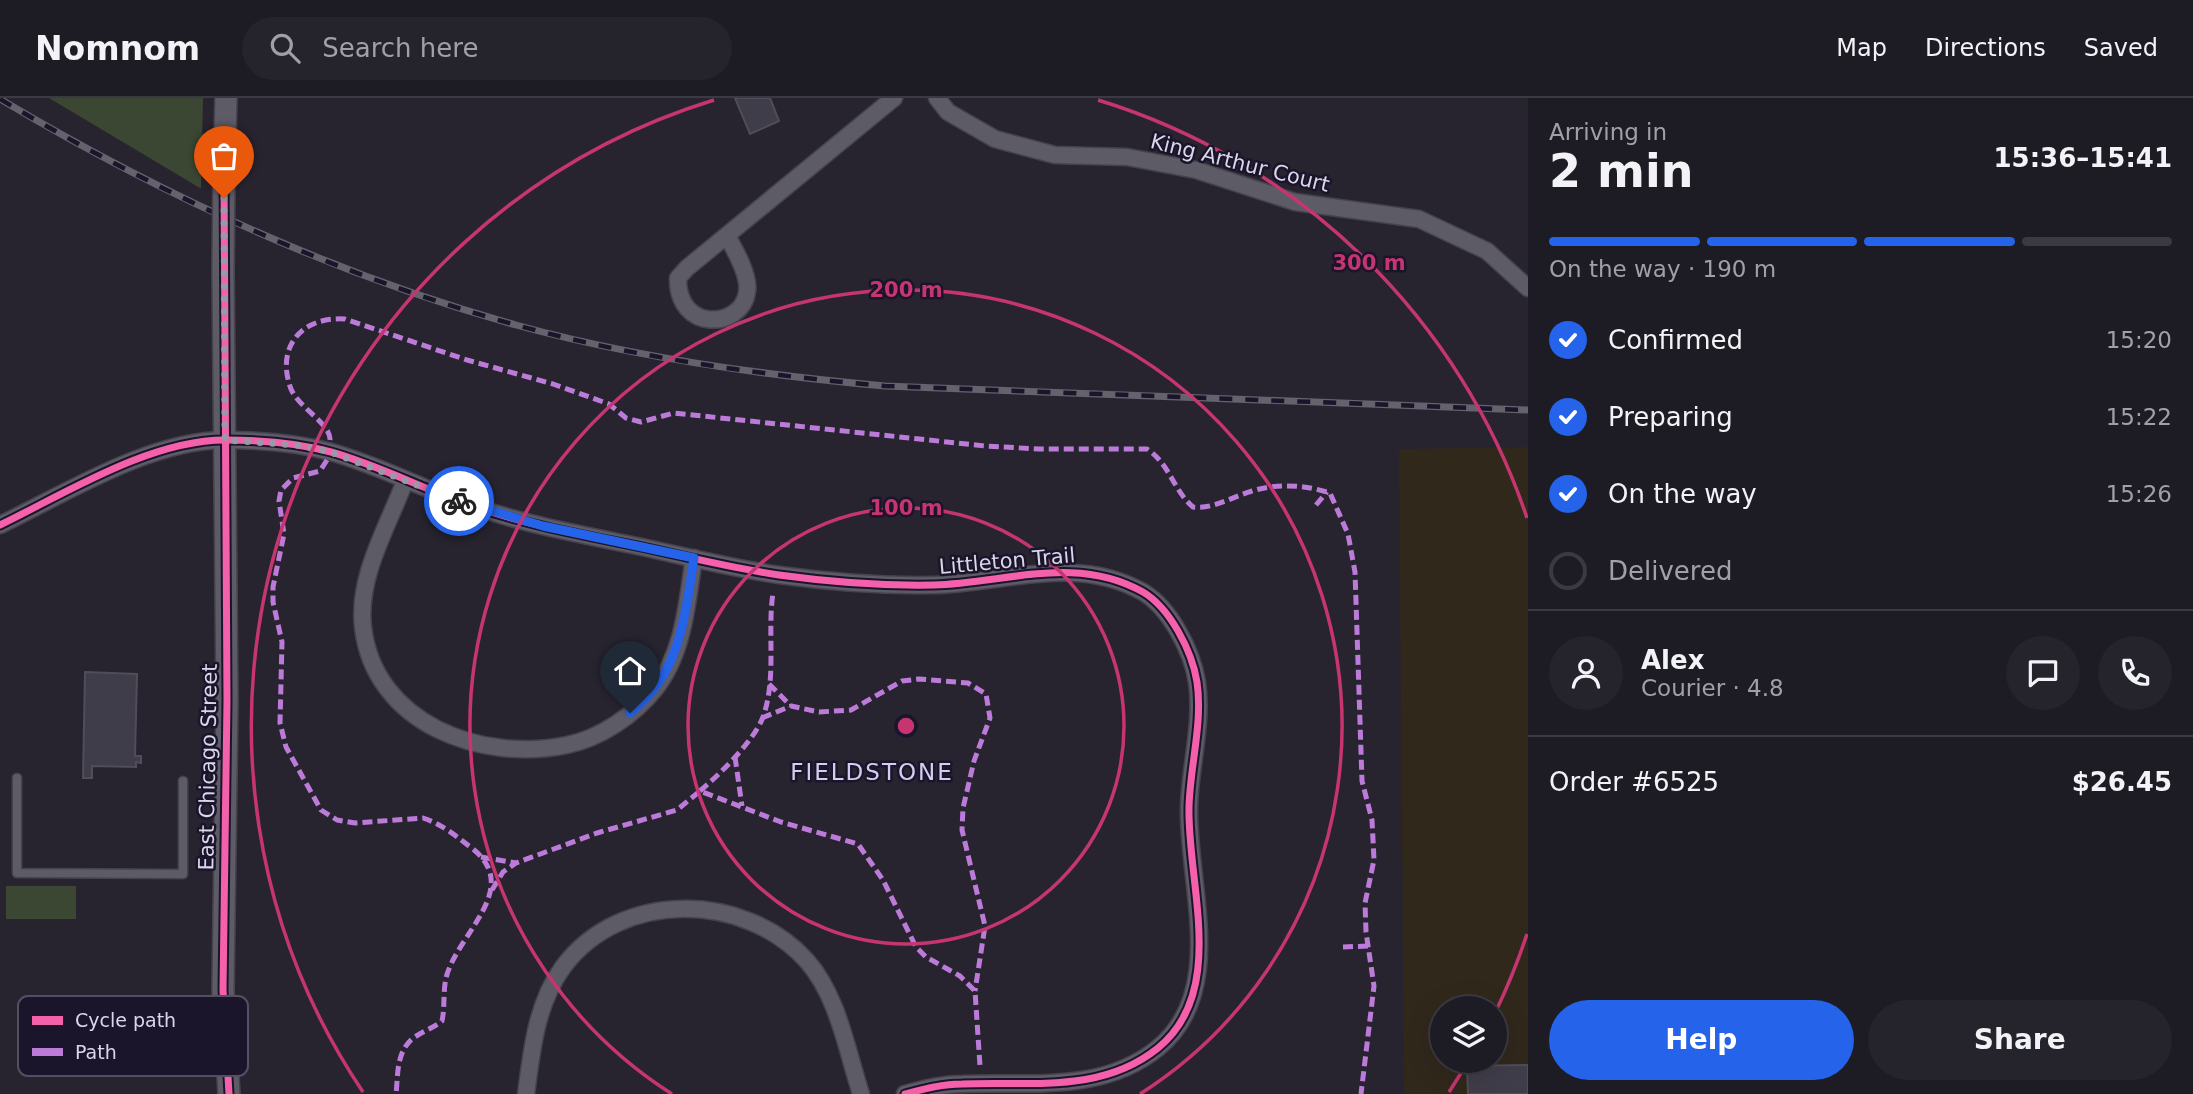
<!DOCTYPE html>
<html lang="en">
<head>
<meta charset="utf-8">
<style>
  body { margin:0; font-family:"DejaVu Sans",sans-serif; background:#25242c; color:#f1f3f6; height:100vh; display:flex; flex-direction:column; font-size:26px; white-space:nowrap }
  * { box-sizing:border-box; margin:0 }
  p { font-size:23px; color:#a0a1a6 }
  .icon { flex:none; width:38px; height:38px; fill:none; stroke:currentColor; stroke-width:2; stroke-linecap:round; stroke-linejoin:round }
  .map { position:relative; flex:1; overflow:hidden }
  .sheet { display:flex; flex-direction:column; background:#1d1b24; width:665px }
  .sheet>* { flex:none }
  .tools { position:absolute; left:1430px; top:898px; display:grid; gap:14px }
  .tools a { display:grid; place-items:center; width:77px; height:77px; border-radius:50%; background:#1d1b24; box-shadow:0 7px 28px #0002,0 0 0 2px #3b3941; font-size:35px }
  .pin { position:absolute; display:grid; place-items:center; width:60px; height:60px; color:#fff; margin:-72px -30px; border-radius:50% 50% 50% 0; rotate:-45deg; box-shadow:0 0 7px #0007 }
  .pin .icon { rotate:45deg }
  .courier { position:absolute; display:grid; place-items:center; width:70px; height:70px; margin:-35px; border:5px solid #2563eb; border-radius:50%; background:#fff; color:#222; box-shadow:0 2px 9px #0007 }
  .headline em { font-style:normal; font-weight:700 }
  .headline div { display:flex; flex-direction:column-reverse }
  .headline { display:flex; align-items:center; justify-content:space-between; height:119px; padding:0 21px }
  h1 { font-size:46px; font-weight:700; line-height:52px }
  .bar { display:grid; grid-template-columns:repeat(4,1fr); gap:10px 7px; align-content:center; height:84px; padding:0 21px }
  .bar i { height:9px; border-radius:5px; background:#3b3941 }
  .bar .on { background:#2563eb }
  .bar p { grid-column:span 4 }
  .line { display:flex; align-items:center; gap:18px; padding:0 21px; border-top:2px solid #3b3941 }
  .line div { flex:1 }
  .round { display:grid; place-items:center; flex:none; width:74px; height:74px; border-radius:37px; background:#25242c }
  ol { padding:0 21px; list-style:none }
  li { display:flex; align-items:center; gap:21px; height:77px }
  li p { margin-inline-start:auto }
  li .icon { padding:7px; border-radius:50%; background:#2563eb; color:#fff; stroke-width:4 }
  li:last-child { color:#a0a1a6 }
  li i { width:38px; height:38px; border:4px solid #3b3941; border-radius:50% }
  .action { display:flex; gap:14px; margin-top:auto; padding:14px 21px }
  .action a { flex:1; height:80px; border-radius:42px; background:#2563eb; color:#fff; font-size:28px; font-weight:700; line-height:80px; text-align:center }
  .action a+a { background:#25242c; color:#f1f3f6 }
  header { display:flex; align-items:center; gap:42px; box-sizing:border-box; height:98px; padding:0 35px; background:#1d1b24; border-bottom:2px solid #3b3941 }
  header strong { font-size:33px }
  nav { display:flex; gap:38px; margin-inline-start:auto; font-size:24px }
  .search { width:490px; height:63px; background:#25242c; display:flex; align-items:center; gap:18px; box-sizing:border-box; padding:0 24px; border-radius:38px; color:#a0a1a6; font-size:26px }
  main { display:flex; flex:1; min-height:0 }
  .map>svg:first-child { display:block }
  .industrial { fill:#31281c; fill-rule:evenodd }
  .green { fill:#3b4733 }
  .building { fill:#403d4a; stroke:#504d59; stroke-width:2 }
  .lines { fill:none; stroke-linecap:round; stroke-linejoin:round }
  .service-casing { stroke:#45424e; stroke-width:11 }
  .minor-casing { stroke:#45424e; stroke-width:19 }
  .secondary-casing { stroke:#45424e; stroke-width:24 }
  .service { stroke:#5d5b66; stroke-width:8 }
  .minor { stroke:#5d5b66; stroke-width:16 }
  .secondary { stroke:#5d5b66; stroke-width:21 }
  .rail-casing { stroke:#64626c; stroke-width:7 }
  .rail { stroke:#1b152c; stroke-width:4.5; stroke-dasharray:13; stroke-linecap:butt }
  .secondary-bridge-casing { stroke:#45424e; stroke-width:24; stroke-linecap:butt }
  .secondary-bridge { stroke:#5d5b66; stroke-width:21 }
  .quiet { stroke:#bd7bd9; stroke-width:5; stroke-dasharray:10 5; stroke-linecap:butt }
  .cycleway-casing { stroke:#1b152c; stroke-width:11 }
  .cycleway { stroke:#f560ab; stroke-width:7 }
  .done { stroke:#9b98a8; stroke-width:7; stroke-dasharray:0 12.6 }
  .route { stroke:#2563eb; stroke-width:9 }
  .ring { fill:none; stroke:#c63570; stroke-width:3.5 }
  .labels { text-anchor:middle; stroke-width:5; stroke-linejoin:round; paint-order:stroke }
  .street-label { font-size:21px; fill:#dad7e8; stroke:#1b152c }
  .neighbourhood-label { font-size:23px; letter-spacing:2px; fill:#d4ceee; stroke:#1b152c }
  .key { fill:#1b152c; stroke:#544f64; stroke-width:2 }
  .key-label { font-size:19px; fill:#dad7e8 }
  .centre { fill:#c63570; stroke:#1b152c; stroke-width:3.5 }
  .ring-label { font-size:21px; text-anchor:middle; font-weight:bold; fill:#c63570; stroke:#1b152c; stroke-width:5; stroke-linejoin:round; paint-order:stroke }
</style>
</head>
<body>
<header>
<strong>Nomnom</strong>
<div class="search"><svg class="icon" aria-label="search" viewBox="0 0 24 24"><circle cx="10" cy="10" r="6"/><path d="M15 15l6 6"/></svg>Search here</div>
<nav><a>Map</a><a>Directions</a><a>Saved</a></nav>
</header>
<main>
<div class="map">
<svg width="1528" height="996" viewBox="0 0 1528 996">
  <rect width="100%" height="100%" fill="#272430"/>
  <path class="industrial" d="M1528 349V996H1404L1399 351ZM1442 910H1494V962H1442Z"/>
  <g class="green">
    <path d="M49 0H203L201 90H200Z"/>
    <rect x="6" y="788" width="70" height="33"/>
  </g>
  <g class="building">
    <path d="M770 0 779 23 750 36 735 0Z"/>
    <path d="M85 574 137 576 135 658H141V665L136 664V669L92 668V680H83Z"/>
    <path d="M1528 967V996H1468L1467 968Z"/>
  </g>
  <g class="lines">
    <defs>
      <path id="service" d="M17 680V775L183 776V683"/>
      <g id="minor">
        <path d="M937 0 948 14 995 41 1055 57 1127 59 1196 72 1295 104 1419 121 1487 153 1528 190"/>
        <path d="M727 138C735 152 750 178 747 194 742 231 677 235 678 180L687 170 894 0"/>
        <path d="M405 383C388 428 357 479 363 529 374 626 482 665 567 647 601 640 634 617 655 591 684 555 687 504 694 460"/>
        <path d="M0 427C66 395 150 342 225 342 260 342 298 345 331 354 381 368 427 393 476 409 528 427 583 437 637 448 684 458 731 470 779 477 830 484 883 488 934 487 1006 485 1076 456 1143 494 1170 510 1192 553 1197 584 1203 625 1190 668 1189 709 1187 785 1228 893 1158 950 1101 996 1030 983 962 986 942 986 924 991 905 996"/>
        <path d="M526 996C532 952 536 906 563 869 621 791 745 794 807 863 838 898 847 953 861 996"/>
      </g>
      <g id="secondary">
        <path d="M224 76 226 0"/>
        <path d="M223 173 227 603 223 892 229 996"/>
      </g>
    </defs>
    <use href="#service" class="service-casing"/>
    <use href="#minor" class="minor-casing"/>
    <use href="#secondary" class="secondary-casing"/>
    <use href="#service" class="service"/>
    <use href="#minor" class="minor"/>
    <use href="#secondary" class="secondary"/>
    <defs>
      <path id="rail" d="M0 1C163 98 333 176 516 227 636 260 761 277 885 288L1528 312"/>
    </defs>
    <use href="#rail" class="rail-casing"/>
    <use href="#rail" class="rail"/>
    <defs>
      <path id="secondary-bridge" d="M223 173 224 76"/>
    </defs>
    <use href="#secondary-bridge" class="secondary-bridge-casing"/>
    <use href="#secondary-bridge" class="secondary-bridge"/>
    <g class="quiet">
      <path d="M330 342C331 326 299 310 291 291 275 249 302 218 345 221L467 262 553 286 609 306 626 320 641 324 674 315 985 348 1039 351H1147C1170 366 1173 392 1193 409 1214 411 1232 399 1252 393 1277 385 1306 387 1330 395L1348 436 1355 474 1362 683 1372 722 1374 762 1365 805 1366 834 1374 888 1361 996"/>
      <path d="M327 362 320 373 293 380 281 392 279 403 284 436 273 489V504L282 544 280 625 286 649 321 712 337 722 355 725 423 720C441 726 455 737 469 748 526 789 457 835 446 880 443 893 445 909 442 923 432 931 418 935 410 943 396 957 398 979 396 996"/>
      <path d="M1316 407 1327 394"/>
      <path d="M769 586 791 608"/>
      <path d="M762 620 791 608 819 614 851 612 902 583 919 581 968 585 986 596 990 620 974 663 963 710 962 732 985 828 975 893"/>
      <path d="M735 659 742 708"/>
      <path d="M700 693C720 676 754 643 763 619 777 580 767 535 773 495"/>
      <path d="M481 759 516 765"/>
      <path d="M492 792 503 774 516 765 597 735 677 712 700 693 781 724 858 746 883 782 916 849 926 859 960 878 975 893 980 968"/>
      <path d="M1343 849 1368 848"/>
    </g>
    <defs>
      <g id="cycleway">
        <path d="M224 76 227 603 223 892 229 996"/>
        <path d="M0 427C66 395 150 342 225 342 260 342 298 345 331 354 381 368 427 393 476 409 528 427 583 437 637 448 684 458 731 470 779 477 830 484 883 488 934 487 1006 485 1076 456 1143 494 1170 510 1192 553 1197 584 1203 625 1190 668 1189 709 1187 785 1228 893 1158 950 1101 996 1030 983 962 986 942 986 924 991 905 996"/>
      </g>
    </defs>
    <use href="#cycleway" class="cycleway-casing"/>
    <use href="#cycleway" class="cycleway"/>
  </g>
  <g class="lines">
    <path class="done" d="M224 100 225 342 296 347 328 353 459 403"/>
    <path class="route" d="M459 403 543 428 694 460C685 518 680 577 630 615"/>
  </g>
  <g class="ring">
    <circle cx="906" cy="628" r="218"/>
    <path d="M672 996A436 436 0 1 1 1140 996"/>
    <path d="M1527 836A655 655 0 0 1 1495 915M1467 965A655 655 0 0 1 1449 994M363 994A655 655 0 0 1 714 2M1098 2A655 655 0 0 1 1527 420"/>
  </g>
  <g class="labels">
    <g class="street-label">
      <text transform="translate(1240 65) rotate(14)" y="7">King Arthur Court</text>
      <text transform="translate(1007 463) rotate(-5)" y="7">Littleton Trail</text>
      <text transform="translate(208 669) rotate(-89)" y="7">East Chicago Street</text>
    </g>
    <g class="neighbourhood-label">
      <text x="872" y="682">FIELDSTONE</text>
    </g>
  </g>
  <rect x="18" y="898" width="230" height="80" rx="10" class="key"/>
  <rect x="32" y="918" width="31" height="9" fill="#f560ab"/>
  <rect x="32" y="950" width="31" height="8" fill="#bd7bd9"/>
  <g class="key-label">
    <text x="75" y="929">Cycle path</text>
    <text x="75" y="961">Path</text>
  </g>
  <circle cx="906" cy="628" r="10" class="centre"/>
  <g class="ring-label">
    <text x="1369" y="172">300 m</text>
    <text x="906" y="199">200 m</text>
    <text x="906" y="417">100 m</text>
  </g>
</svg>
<div class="tools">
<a><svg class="icon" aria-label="layers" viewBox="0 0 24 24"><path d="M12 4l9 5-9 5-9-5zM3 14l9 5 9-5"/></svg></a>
</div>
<div class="pin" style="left:224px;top:100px;background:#ea580c"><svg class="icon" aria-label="bag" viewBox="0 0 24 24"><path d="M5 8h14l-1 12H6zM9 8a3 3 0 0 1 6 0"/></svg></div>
<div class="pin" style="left:630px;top:615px;background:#1f2937"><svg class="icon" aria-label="home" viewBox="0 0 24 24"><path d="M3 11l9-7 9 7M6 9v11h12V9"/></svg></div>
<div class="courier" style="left:459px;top:403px"><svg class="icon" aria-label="bike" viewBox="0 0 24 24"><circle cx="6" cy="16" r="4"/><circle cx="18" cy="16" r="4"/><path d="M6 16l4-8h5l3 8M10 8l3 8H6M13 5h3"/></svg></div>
</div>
<section class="sheet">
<div class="headline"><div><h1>2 min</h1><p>Arriving in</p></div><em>15:36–15:41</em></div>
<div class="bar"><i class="on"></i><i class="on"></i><i class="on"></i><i></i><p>On the way · 190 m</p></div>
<ol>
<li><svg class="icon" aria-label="check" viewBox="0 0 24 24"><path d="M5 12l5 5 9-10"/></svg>Confirmed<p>15:20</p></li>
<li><svg class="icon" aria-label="check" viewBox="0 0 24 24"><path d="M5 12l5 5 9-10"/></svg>Preparing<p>15:22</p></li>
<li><svg class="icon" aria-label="check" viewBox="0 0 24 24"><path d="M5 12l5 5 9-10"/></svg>On the way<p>15:26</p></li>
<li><i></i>Delivered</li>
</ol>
<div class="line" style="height:126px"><a class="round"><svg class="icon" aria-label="person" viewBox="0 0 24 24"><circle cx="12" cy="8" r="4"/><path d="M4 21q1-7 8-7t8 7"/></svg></a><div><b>Alex</b><p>Courier · 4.8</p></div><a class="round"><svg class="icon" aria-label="chat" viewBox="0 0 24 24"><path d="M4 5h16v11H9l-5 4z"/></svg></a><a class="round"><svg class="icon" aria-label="phone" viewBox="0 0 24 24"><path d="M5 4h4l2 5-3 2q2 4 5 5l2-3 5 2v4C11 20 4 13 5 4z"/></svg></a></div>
<div class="line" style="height:91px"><div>Order #6525</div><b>$26.45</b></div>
<div class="action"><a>Help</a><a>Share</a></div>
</section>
</main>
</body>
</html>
